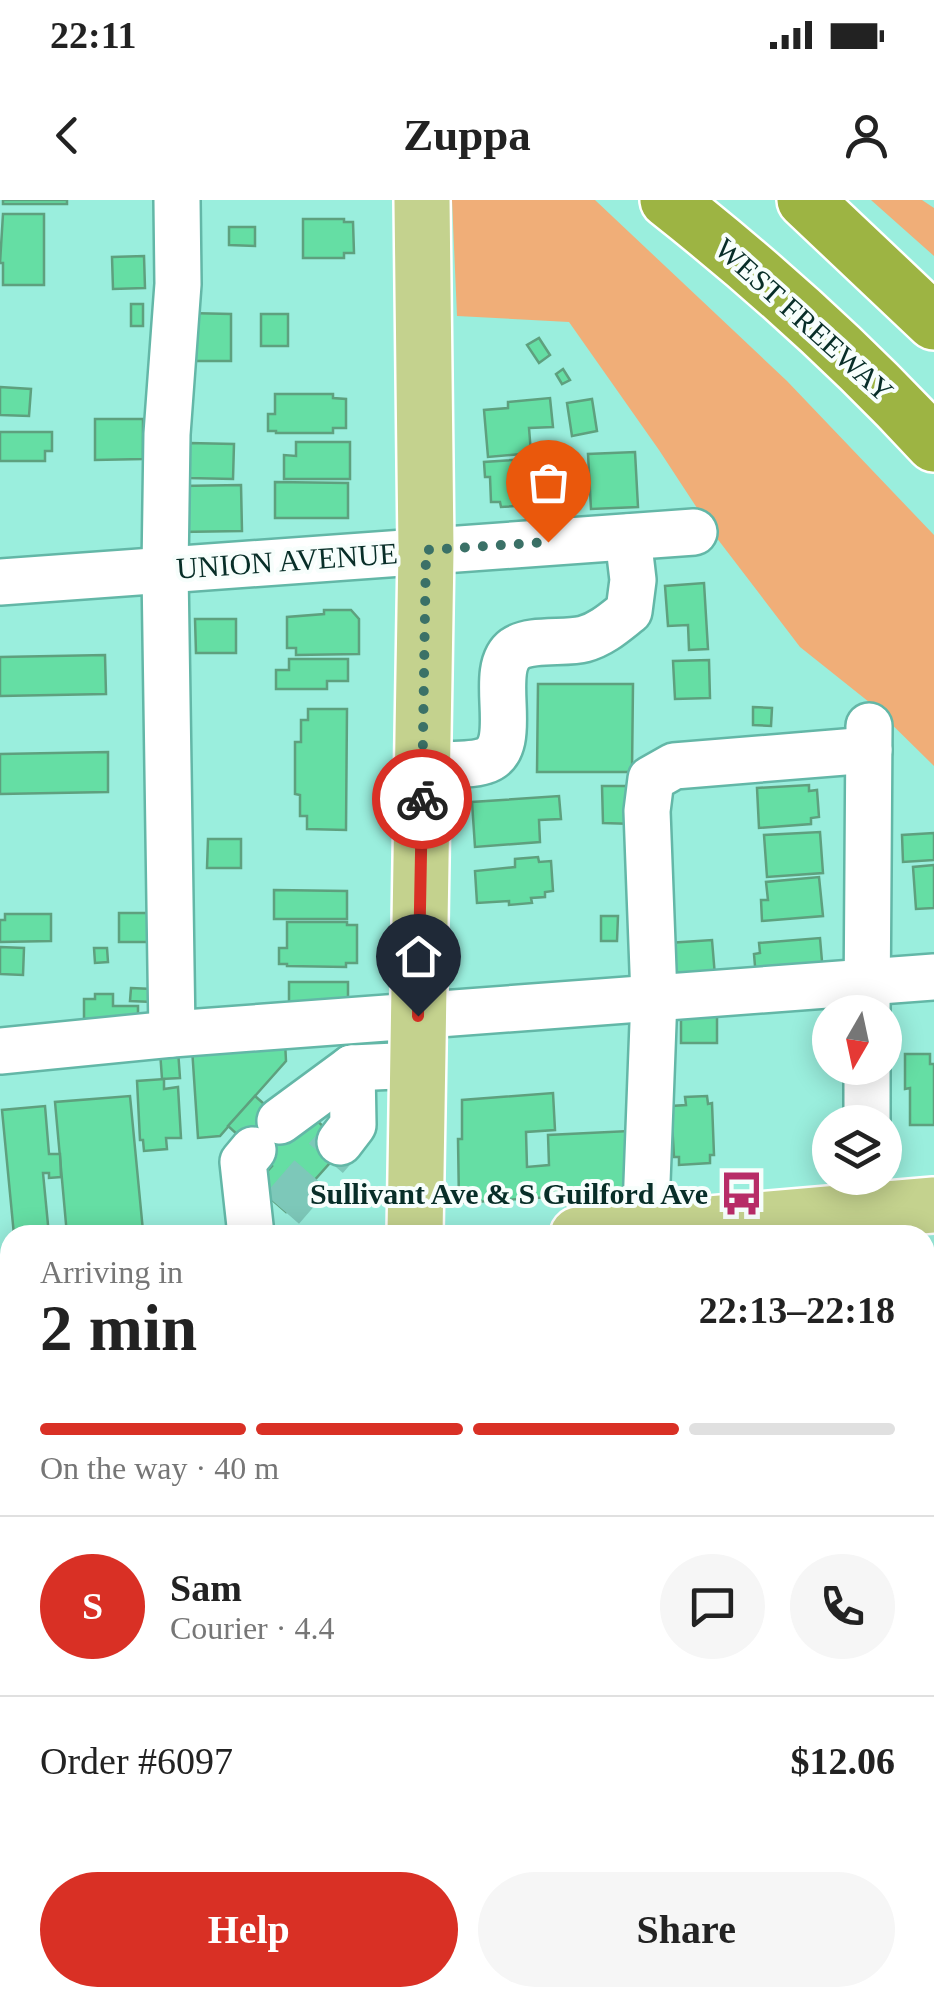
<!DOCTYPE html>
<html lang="en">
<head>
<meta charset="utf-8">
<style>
  body { margin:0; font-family:"Times New Roman",serif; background:#f6f6f6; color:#222; height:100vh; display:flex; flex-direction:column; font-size:38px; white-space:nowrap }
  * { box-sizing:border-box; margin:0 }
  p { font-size:32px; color:#767676 }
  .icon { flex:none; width:55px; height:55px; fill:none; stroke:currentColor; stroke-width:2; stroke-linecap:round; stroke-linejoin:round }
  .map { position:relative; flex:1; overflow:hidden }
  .drawer { position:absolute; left:0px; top:1025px; width:935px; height:782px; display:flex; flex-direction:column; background:#fff; border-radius:30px 30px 0 0; box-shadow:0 5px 25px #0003 }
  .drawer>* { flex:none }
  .needle { width:65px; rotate:189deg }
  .controls { position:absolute; left:812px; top:795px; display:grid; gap:20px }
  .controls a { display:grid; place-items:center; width:90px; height:90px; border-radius:50%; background:#fff; box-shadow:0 5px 25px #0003; font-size:50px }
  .pin { position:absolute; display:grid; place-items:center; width:85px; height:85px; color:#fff; margin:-102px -42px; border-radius:50% 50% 50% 0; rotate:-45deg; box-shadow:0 0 10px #0007 }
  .pin .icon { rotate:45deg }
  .courier { position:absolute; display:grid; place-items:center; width:100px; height:100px; margin:-50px; border:8px solid #d93025; border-radius:50%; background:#fff; color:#222; box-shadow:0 2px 12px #0007 }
  .overview em { font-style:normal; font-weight:700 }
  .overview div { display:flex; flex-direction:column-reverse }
  .overview { display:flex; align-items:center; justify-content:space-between; height:170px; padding:0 40px }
  h1 { font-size:65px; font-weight:700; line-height:75px }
  .bar { display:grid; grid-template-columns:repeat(4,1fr); gap:15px 10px; align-content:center; height:120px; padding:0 40px }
  .bar i { height:12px; border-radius:8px; background:#e0e0e0 }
  .bar .active { background:#d93025 }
  .bar p { grid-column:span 4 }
  .line { display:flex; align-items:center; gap:25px; padding:0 40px; border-top:2px solid #e0e0e0 }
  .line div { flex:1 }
  .round { display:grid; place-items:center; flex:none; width:105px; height:105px; border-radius:52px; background:#f6f6f6 }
  .primary-button { display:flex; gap:20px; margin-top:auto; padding:20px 40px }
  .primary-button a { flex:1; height:115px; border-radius:60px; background:#d93025; color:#fff; font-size:40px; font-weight:700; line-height:115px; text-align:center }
  .primary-button a+a { background:#f6f6f6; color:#222 }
  .status { display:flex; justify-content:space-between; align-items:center; height:70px; padding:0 50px; background:#fff; direction:ltr }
  .status svg { height:28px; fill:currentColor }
  header { display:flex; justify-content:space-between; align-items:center; height:130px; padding:0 40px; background:#fff; font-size:45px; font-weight:700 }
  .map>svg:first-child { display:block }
  .green { fill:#f0ae78 }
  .building { fill:#65dea4; stroke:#5ea07e; stroke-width:2.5 }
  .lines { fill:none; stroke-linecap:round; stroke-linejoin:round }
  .minor-tunnel { stroke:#7dc8b9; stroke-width:45; stroke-dasharray:45 22; stroke-linecap:butt }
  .minor-casing { stroke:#63b7a7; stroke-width:50 }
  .major-casing { stroke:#fff; stroke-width:60 }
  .highway-casing { stroke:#fff; stroke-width:60 }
  .minor { stroke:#fff; stroke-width:45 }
  .major { stroke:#c4d28e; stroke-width:55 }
  .highway { stroke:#9db443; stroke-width:55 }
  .done { stroke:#3b7167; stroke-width:10; stroke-dasharray:0 18 }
  .route { stroke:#d93025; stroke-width:12 }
  .labels { text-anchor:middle; stroke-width:8; stroke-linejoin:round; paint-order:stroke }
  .street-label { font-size:30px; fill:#082e28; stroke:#f7fefc }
  .poi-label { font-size:30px; font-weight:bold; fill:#082e28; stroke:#f7fefc; text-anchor:end }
</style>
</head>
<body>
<div class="status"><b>22:11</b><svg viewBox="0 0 49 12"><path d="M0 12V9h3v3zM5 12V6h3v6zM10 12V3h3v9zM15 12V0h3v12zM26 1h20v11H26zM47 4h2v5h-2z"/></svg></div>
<header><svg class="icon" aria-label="back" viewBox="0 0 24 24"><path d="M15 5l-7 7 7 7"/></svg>Zuppa<svg class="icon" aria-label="person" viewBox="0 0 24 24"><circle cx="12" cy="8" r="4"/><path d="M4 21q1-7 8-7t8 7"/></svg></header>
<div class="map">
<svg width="934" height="1806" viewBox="0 0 934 1806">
  <rect width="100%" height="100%" fill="#9aeedd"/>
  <g class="green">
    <path d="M452 0H595L787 181 934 335V566L869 502 800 447 716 337 659 250 569 122 457 116Z"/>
    <path d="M871 0H922L934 8V56Z"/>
    <rect x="925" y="1470" width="9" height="144"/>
    <path d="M925 1664H934V1806H761V1798H925Z"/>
  </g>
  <g class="building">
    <rect x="3" y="0" width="64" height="4"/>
    <path d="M3 14H44V85H3V63H0Z"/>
    <path d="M303 19H344V22H353L354 53H344V58H303Z"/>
    <path d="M229 27H255V46L229 45Z"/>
    <path d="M144 56 145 88 113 89 112 57Z"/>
    <rect x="131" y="104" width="12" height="22"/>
    <path d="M188 113 231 114V161H188Z"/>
    <rect x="261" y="114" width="27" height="32"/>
    <path d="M539 138 550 155 539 163 527 145Z"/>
    <path d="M563 169 570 180 562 184 556 174Z"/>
    <path d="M0 187 31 189 29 216 0 215Z"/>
    <path d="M275 194H333V198L346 199V228H333V233H276V231H268V214H275Z"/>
    <path d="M550 198 553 227 529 228 531 253 488 257 484 210 508 208V202Z"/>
    <path d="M592 199 597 231 572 236 567 203Z"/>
    <path d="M95 219H143V259L95 260Z"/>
    <path d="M0 232H52V251H45V261H0Z"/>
    <path d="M296 242H350V279H284V255L296 256Z"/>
    <path d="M189 243 234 244 233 279 188 278Z"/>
    <path d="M635 252 638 307 591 309 588 254Z"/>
    <path d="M555 257 557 287 561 286 562 303 501 307 500 302H491L490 277H485L484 262Z"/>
    <path d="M275 282 348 283V318H275Z"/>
    <path d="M241 285 242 331 180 332V286Z"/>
    <path d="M704 383 708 449 689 450 688 425 668 426 665 386Z"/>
    <path d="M324 410H351L359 419V454L296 455V448H287V417L324 414Z"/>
    <path d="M195 419H236V453H196Z"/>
    <path d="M105 455 106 494 0 496V457Z"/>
    <path d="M289 459H348V481H327V489H276V470H289Z"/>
    <path d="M709 460 710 498 675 499 673 461Z"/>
    <path d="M538 484H633L632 572H537Z"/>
    <path d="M753 507 772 508 771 526 753 525Z"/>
    <path d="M308 509H347L346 630 307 629V616H300V595L295 594V542H301V520H308Z"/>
    <path d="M108 552V592L0 594V554Z"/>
    <path d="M809 585V591L817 590 819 617 811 618V624L759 628 757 588Z"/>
    <path d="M602 586H634V624L603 623Z"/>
    <path d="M559 596 561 619 539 620 540 642 475 647 472 602Z"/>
    <path d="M820 632 823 673 767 677 764 635Z"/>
    <path d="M934 633V660L903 662 902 635Z"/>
    <path d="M208 639H241V668H207Z"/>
    <path d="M538 657 539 662 551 661 553 691 545 692V697L531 698 532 703 509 705V701L477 703 475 671 515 667V659Z"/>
    <path d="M934 665V708L916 709 913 667Z"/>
    <path d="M819 677 823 716 762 721 761 700H768L766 682Z"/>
    <path d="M274 690 347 691V719H274Z"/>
    <rect x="119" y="713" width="32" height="29"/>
    <path d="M5 714H51V741L0 742V720H5Z"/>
    <path d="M601 716H618L617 741H601Z"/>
    <path d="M287 722H347V725H357V763H346V767L287 766V764H279V748H287Z"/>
    <path d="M820 738 823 773 756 778 754 754 760 753 759 743Z"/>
    <path d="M712 740 715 776 670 779 668 743Z"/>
    <path d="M0 747 24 748 23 775 0 774Z"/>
    <path d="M94 748H107L108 762 95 763Z"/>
    <path d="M289 782H348V814L289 813Z"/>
    <path d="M131 788 152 789V802L130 801Z"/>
    <path d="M95 794H113V806H138V824L94 825V819H84V799H95Z"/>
    <rect x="681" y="811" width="36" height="32"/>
    <path d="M285 841 286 861 255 896 220 936 198 938 192 848Z"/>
    <path d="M178 850 180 878 162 879 160 851Z"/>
    <path d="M905 854H930V864H934V925H910V888L905 889Z"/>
    <path d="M164 879V889L178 887 181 938H166L167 949 144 951 143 940H140L137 881Z"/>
    <path d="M553 893 555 930 526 932 527 967 549 965 548 935 629 931V992L459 1003 458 939H462V900Z"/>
    <path d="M130 896 143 1031 67 1035 55 902Z"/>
    <path d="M255 896 299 935 314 918 345 946 286 1012 255 985 272 966 228 926Z"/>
    <path d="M707 896 708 904 712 903 714 955H710V963L679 965V957H674L671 906 686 905 685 897Z"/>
    <path d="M45 906 49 954H60L61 977 49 978V973H43L49 1035H14L2 910Z"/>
    <path d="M925 1074H932V1150L925 1149Z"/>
    <path d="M931 1202 933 1231 925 1232V1203Z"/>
    <path d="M10 1400V1440H0V1401Z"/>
    <path d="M934 1409V1444H931L930 1441 925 1442V1410Z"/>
    <rect x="0" y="1446" width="10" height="33"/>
    <rect x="0" y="1490" width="10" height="36"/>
    <rect x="0" y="1536" width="10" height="34"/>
    <rect x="0" y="1577" width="10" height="38"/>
    <rect x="0" y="1622" width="10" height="36"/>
    <rect x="0" y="1665" width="10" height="38"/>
    <rect x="0" y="1713" width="10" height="46"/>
    <path d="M0 1771H10V1798H57V1806H0Z"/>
    <rect x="112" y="1798" width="31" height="8"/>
    <path d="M486 1798H534V1802H544L545 1806H486Z"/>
    <path d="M584 1798 617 1800V1806H584Z"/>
  </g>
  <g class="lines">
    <path class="minor-tunnel" d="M282 1009 340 942"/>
    <defs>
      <g id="minor">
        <path d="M0 382 694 332"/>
        <path d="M423 565C439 564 470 566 484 561 524 549 485 471 515 449 531 438 565 444 584 439 602 434 615 422 629 411L633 380 628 337"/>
        <path d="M867 811 869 526"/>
        <path d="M172 834 165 370 167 234 178 84 177 0"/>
        <path d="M0 851 172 834 934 777"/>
        <path d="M280 921 352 868 418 865"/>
        <path d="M867 922V868"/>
        <path d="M340 942 353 925 352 868"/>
        <path d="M251 1035 243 962 253 950"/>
        <path d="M645 1035 654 797 647 611 651 579 674 566 869 550"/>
        <path d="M0 1085 10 1084"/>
        <path d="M0 1189H3L10 1180"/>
        <path d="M925 1243 934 1242"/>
        <path d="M0 1335H10"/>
        <path d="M649 1798V1806"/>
        <path d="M166 1806V1798"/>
      </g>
      <g id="major">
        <path d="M415 1035 426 350 422 0"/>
        <path d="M578 1035 934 1005"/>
        <path d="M413 1806V1798"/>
      </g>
      <g id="highway">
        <path d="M668 0C763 75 852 155 934 244"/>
        <path d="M805 0 934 122"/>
        <path d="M925 1642H934"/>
      </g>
    </defs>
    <use href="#minor" class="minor-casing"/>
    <use href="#major" class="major-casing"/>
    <use href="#highway" class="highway-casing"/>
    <use href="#minor" class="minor"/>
    <use href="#major" class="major"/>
    <use href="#highway" class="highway"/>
  </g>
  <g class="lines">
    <path class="done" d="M422 599 426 350 548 342"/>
    <path class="route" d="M418 816 422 599"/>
  </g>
  <defs>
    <symbol id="bus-bare" viewBox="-9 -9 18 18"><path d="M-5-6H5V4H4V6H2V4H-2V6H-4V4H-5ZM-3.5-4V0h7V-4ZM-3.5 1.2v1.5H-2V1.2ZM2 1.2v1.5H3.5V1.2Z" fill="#b72c67" stroke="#f7fefc" stroke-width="2.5" paint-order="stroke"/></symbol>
  </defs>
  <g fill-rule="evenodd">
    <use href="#bus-bare" x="710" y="962" width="63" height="63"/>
  </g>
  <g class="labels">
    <g class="street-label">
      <text transform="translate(804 120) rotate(42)" y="10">WEST FREEWAY</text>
      <text transform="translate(287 361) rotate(-4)" y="10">UNION AVENUE</text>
    </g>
    <g class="poi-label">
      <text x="708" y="1004">Sullivant Ave &amp; S Guilford Ave</text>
    </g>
  </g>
</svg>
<div class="controls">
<a><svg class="needle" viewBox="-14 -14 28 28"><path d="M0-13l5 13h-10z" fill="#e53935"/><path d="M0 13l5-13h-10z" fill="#767676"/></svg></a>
<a><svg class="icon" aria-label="layers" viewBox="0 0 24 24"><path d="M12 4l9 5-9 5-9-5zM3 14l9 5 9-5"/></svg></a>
</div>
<div class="pin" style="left:548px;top:342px;background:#ea580c"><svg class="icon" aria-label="bag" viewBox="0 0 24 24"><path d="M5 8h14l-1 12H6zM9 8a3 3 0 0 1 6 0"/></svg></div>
<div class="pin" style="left:418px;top:816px;background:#1f2937"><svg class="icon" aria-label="home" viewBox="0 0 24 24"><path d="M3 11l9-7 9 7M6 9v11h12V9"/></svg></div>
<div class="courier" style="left:422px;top:599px"><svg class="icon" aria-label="bike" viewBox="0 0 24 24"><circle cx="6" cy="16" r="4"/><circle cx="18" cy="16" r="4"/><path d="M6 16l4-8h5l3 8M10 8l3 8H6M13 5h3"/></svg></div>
<section class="drawer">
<div class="overview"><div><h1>2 min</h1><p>Arriving in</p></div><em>22:13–22:18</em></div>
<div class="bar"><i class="active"></i><i class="active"></i><i class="active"></i><i></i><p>On the way · 40 m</p></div>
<div class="line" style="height:180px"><b class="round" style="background:#d93025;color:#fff">S</b><div><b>Sam</b><p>Courier · 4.4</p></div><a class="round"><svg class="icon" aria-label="chat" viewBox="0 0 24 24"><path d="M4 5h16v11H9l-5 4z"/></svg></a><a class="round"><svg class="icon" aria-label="phone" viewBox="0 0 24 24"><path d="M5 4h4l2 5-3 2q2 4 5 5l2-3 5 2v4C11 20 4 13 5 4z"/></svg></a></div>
<div class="line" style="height:130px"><div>Order #6097</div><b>$12.06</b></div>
<div class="primary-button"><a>Help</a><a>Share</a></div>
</section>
</div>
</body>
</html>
